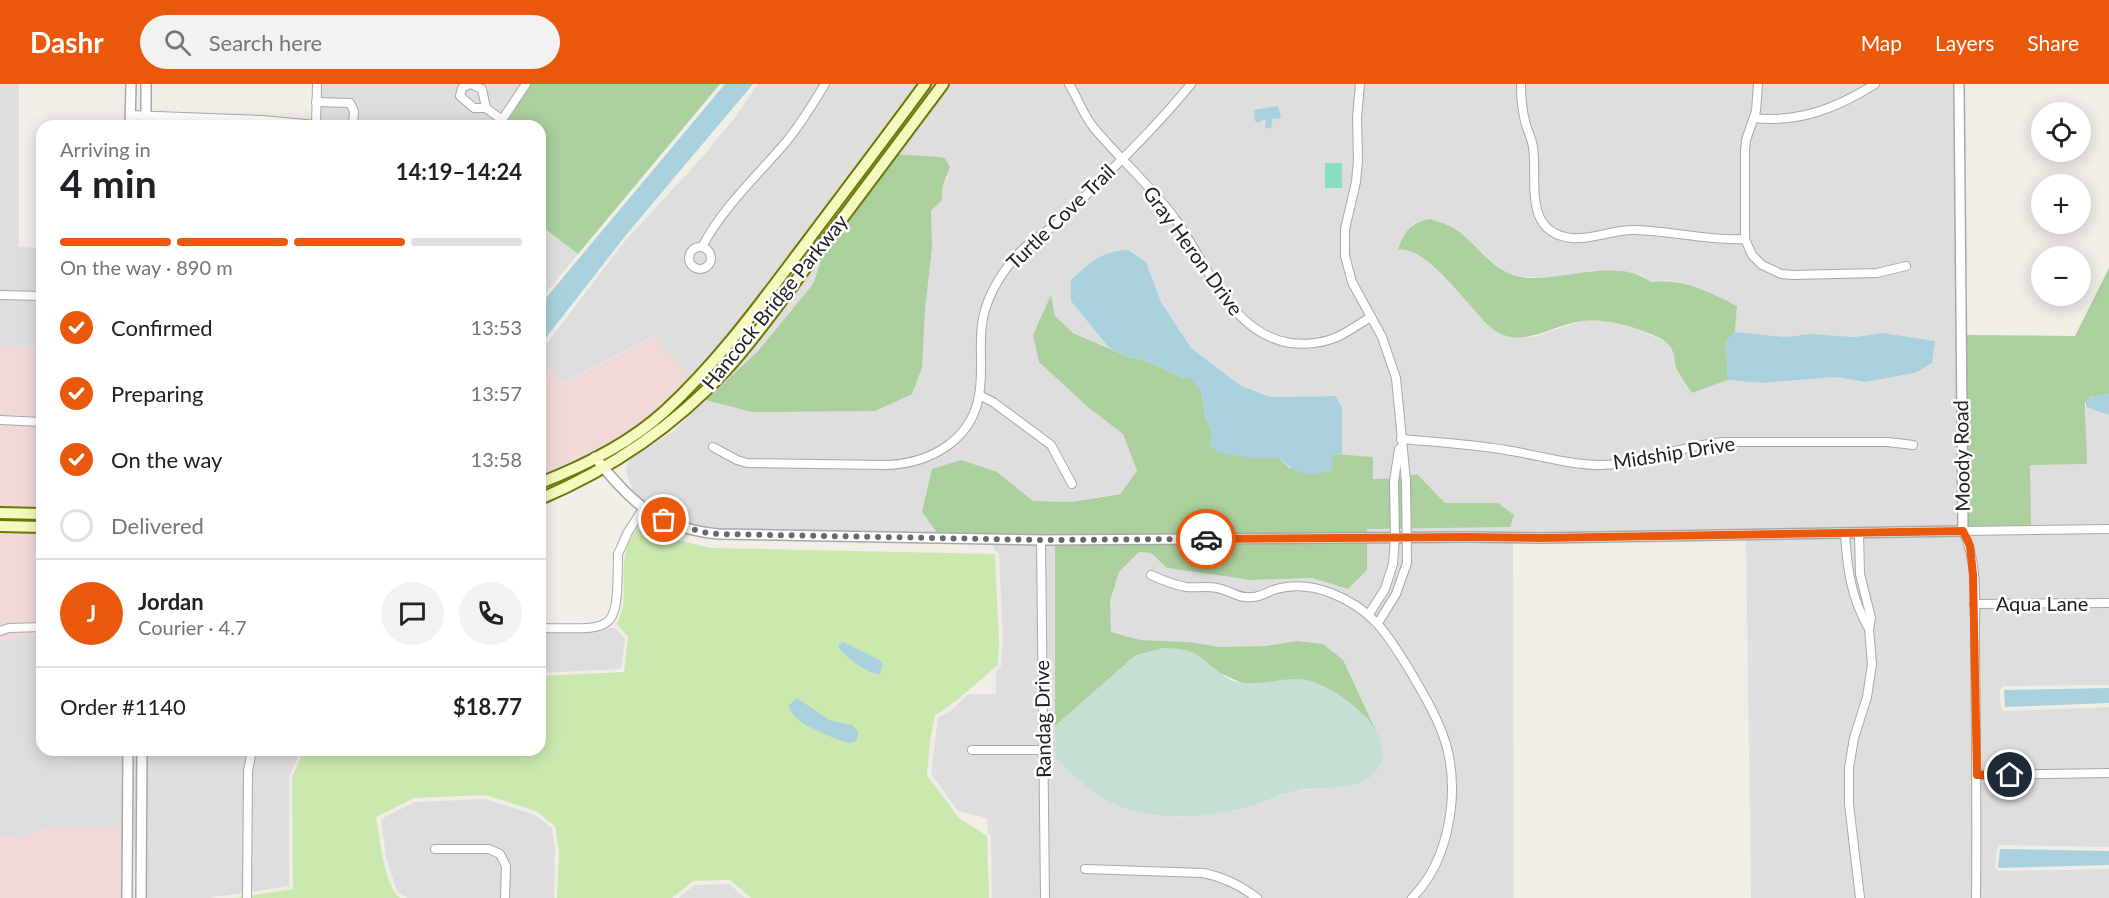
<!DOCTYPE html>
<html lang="en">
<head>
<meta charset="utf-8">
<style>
  body { margin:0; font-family:Lato,sans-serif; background:#f2f2f2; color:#202124; height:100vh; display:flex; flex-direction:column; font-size:22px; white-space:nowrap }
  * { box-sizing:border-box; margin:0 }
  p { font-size:20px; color:#757577 }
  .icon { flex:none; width:33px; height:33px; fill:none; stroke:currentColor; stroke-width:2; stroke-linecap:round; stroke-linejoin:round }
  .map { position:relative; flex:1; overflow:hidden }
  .sheet { position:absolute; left:36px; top:36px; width:510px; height:636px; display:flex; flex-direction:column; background:#fff; border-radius:18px; box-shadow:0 3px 15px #0003 }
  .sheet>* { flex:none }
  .tools { position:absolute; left:2031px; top:18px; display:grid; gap:12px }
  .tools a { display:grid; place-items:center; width:60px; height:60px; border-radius:50%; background:#fff; box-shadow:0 3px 15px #0003; font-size:30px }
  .pin { position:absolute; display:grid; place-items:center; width:51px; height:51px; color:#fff; margin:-26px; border:3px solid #fff; border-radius:50%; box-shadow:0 2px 6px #0007 }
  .courier { position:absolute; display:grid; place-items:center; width:60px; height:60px; margin:-30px; border:4px solid #ea580c; border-radius:50%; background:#fff; color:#222; box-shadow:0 2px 8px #0007 }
  .headline em { font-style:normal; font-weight:700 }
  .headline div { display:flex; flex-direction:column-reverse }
  .headline { display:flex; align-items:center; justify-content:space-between; height:102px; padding:0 24px }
  h1 { font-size:39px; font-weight:700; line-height:45px }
  .bar { display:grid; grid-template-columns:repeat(4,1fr); gap:9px 6px; align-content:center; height:72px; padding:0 24px }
  .bar i { height:8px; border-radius:4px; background:#e0e0e0 }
  .bar .on { background:#ea580c }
  .bar p { grid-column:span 4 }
  .line { display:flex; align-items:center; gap:15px; padding:0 24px; border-top:2px solid #e0e0e0 }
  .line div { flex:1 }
  .round { display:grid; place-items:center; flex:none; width:63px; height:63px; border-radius:32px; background:#f2f2f2 }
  ol { padding:0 24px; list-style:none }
  li { display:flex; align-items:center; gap:18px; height:66px }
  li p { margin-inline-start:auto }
  li .icon { padding:6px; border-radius:50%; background:#ea580c; color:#fff; stroke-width:4 }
  li:last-child { color:#757577 }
  li i { width:33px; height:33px; border:3px solid #e0e0e0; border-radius:50% }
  header { display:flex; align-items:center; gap:36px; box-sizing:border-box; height:84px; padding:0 30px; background:#ea580c; color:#fff }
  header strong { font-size:28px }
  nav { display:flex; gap:33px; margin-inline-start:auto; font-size:21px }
  .search { width:420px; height:54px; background:#f2f2f2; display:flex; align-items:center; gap:15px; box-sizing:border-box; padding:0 21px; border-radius:33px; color:#757577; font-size:22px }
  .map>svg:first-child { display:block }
  .residential { fill:#dfdede; fill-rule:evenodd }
  .commercial { fill:#f1d9d8 }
  .grass { fill:#cbe9af }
  .forest { fill:#abcf9d }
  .wetland { fill:#c5dfd3 }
  .pitch { fill:#88debe }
  .water { fill:#a9d1dd }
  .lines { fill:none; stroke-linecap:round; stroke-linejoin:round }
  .minor-casing { stroke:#a8a8a8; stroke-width:10 }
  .tertiary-casing { stroke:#a8a8a8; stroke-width:12 }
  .secondary-casing { stroke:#6a7807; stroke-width:14 }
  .minor { stroke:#fff; stroke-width:8 }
  .tertiary { stroke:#fff; stroke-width:9 }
  .secondary { stroke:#f5f9be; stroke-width:10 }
  .done { stroke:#6a6967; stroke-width:6; stroke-dasharray:0 10.8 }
  .route { stroke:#ea580c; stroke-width:8 }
  .labels { text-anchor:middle; stroke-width:5; stroke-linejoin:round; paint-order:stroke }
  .street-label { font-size:20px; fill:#212121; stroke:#fff }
</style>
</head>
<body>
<header>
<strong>Dashr</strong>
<div class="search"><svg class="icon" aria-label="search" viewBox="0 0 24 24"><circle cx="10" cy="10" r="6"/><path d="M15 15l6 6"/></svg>Search here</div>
<nav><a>Map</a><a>Layers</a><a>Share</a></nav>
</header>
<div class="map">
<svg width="2109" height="814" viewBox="0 0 2109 814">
  <rect width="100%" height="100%" fill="#f1eee8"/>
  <g class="residential">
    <path d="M0 0H19V163L42 164V263L0 262Z"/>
    <path d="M320 0H531L500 42H320Z"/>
    <path d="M758 0H920L726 256 692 294 653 253 562 299 540 277V260L548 258 625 157 704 71 736 32Z"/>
    <path d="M931 0H938L757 241 725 281 700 306 697 301 719 279 763 223Z"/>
    <path d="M949 0H1955L1959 443 1542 449H1367V445L1498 419H1445L1417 390 1399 394 1373 395V374L1342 371V324L1336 312 1270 313 1241 303 1191 264 1161 218 1146 178 1071 217 1109 264 1073 249 1055 232 1051 213 1033 251 1068 304 1123 350 1137 387 1120 409 1072 418 1033 417 997 388 938 450 718 446 684 439 645 422 635 412 628 394 626 386 629 375 672 348 706 316 705 313 825 165 813 200 758 267 707 316 922 284 925 226 932 164 931 127 942 116V104L948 93 940 73 896 70ZM1430 135 1457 146 1495 180 1507 189 1517 193H1561L1597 188 1620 187 1642 191 1651 198 1667 196 1705 206 1737 222 1735 248 1785 253 1811 250 1854 253 1883 249 1935 257 1915 289 1865 298 1836 293 1761 299 1728 296 1692 309 1676 285 1673 266 1667 258 1631 243 1612 237H1582L1534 253 1501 250 1480 233 1457 205 1428 178 1408 165 1403 164 1414 139Z"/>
    <path d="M540 141 578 170 540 216Z"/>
    <path d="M2086 323 2109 331V601L2003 602 2000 606 2001 625 2005 627 2109 623V763L1999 761 1996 768 1995 784 1998 787 2109 785V814H1751L1746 454 1967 452V443L2030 442V381L2086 380Z"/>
    <path d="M1468 457 1513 458 1514 814H992L991 752 988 748 987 734 958 727 931 690 938 634 952 626 968 610H996V588L1001 582 1003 558 999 470 994 466V460H1055V673L1178 733 1237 726 1293 708 1354 700 1366 695 1297 557 1265 562 1220 563 1189 558 1140 556 1111 548 1110 517 1119 488 1139 468 1151 469 1167 484 1251 496 1312 494 1348 505 1367 486V458Z"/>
    <path d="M540 544H615L625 555 621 585 540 589Z"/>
    <path d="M16 552H42V666H124V743L55 742 20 752 0 753V559Z"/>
    <path d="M132 666H138L137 782 132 743Z"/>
    <path d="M146 666H301L289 693V802L208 814H145Z"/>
    <path d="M485 715 535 731 552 744 555 767 554 814H407L397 807 386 773 381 735 415 718Z"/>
    <path d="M729 800 745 814H678L695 801Z"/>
  </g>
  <g class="commercial">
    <path d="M654 253 692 294 662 324 635 344 579 377 540 394V277L563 299Z"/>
    <path d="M0 262 42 263V425H0Z"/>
    <path d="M0 447 42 448V552H16L0 559Z"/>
    <path d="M55 742 124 743 123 814H0V753L20 752Z"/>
  </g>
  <path class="grass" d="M642 440 674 455 711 464 995 470 999 558 998 581C977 598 958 618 935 631L930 656 927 691 959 734 987 752 989 814H751L730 796 693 797 672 814H557L559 767 555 742 536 727 485 711 414 714 376 733C380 754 384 802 400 814H234L293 805 292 693 304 666H540V592L624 588 628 553 617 540C619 534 622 528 623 522 626 492 617 463 642 440Z"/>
  <g class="forest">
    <path d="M531 0H720L578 170 540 141V42H500Z"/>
    <path d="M896 70 940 73 945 74 950 83 942 104V116L931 127 932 164 925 226 922 284 912 310 875 327 752 328 706 316 758 267 813 200 825 165Z"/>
    <path d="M1430 135C1439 138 1447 140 1455 145 1477 159 1493 189 1521 193 1561 199 1617 172 1651 198 1682 194 1710 208 1737 222L1735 248 1726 257 1728 296 1692 309C1687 301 1681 294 1677 286 1673 278 1676 269 1669 261 1662 253 1650 250 1640 246 1621 239 1603 235 1582 237 1550 241 1517 270 1487 240 1470 223 1423 159 1398 166 1404 148 1411 138 1430 135Z"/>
    <path d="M2109 184V310L2090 313 2085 319 2087 380 2030 381 2031 442 1967 443 1966 251 2075 252Z"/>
    <path d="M1051 211 1055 232 1073 249 1129 273 1142 275 1184 294H1191L1201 305 1205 332 1212 349V354L1253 374H1279L1289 384 1332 370 1373 373V395L1399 394 1417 390 1445 419H1498L1514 431 1510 443 1367 445V449L1041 452 938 450 922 428 932 385 961 376 997 388 1033 417 1072 418 1120 410 1137 387 1123 350 1088 323 1039 278 1033 251Z"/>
    <path d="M1367 458V486L1348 505 1312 494 1251 496 1167 484 1151 469 1139 468 1119 488 1110 517 1111 548 1140 556 1189 558 1220 563 1265 562 1297 557 1323 560 1343 576 1376 647 1367 634 1306 596 1244 600 1220 589 1195 570 1136 571 1055 642V461Z"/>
  </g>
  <path class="wetland" d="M1163 564C1173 564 1185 565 1194 569 1211 578 1223 598 1244 599 1265 601 1287 592 1307 596 1338 603 1405 652 1375 689 1359 707 1323 702 1301 706 1279 710 1259 721 1236 726 1192 735 1139 737 1099 712 1083 701 1069 686 1055 673V642L1136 571Z"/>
  <rect class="pitch" x="1325" y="79" width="17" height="25"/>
  <g class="water">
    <path d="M725 0H753L626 151 545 255 540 256V221Z"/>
    <path d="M1278 22 1281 33 1279 35 1273 34 1271 45 1265 43 1266 37 1264 35 1258 39 1255 37 1254 26Z"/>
    <path d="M1128 166 1146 178 1161 218 1191 264 1241 302 1270 313 1336 312 1342 324V371H1332V387C1308 392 1297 392 1279 374H1253L1219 369 1209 360 1212 349 1205 332 1201 305 1196 302 1191 294H1184L1142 275 1129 273 1109 264 1071 217V196C1090 179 1101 167 1128 166Z"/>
    <path d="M1735 248 1785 253 1811 250 1854 253 1883 249 1935 257 1932 279 1915 289 1865 298 1836 293 1761 299 1728 296 1726 256Z"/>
    <path d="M2109 310V331L2086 323V315L2098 311Z"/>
    <path d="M843 558 880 576 883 580 880 590C868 590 842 572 838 561Z"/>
    <path d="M2109 604V619L2005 623 2004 606Z"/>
    <path d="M797 614 829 636 852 641 858 647V652L856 657 850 659 838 656 805 641 796 634 790 626 789 621Z"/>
    <path d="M2000 765 2109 767V781L1998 784Z"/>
  </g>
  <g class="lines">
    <defs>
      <g id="minor">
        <path d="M470 0 462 4 460 12 474 24H486L502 36"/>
        <path d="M471 0 482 5 486 24"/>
        <path d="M1069 0C1078 14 1083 31 1094 44 1120 75 1152 103 1176 136 1208 181 1230 249 1290 259 1306 261 1325 259 1339 252 1350 247 1360 239 1371 233"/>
        <path d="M1360 0 1357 34 1358 76 1356 98 1345 145V172L1352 198 1382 253 1396 294 1406 397 1407 479 1396 510 1378 539"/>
        <path d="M1521 0C1521 14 1522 27 1526 41 1528 48 1532 55 1533 63 1538 95 1522 148 1571 154 1593 156 1614 145 1635 146 1672 147 1709 157 1745 155"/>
        <path d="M1758 0 1756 27 1746 56 1745 67V155L1752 171 1762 181 1781 190 1793 191 1877 189 1906 182"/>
        <path d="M316 18 350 19 354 27 353 42"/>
        <path d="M130 31 262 36 316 41"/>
        <path d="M1754 34C1799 39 1837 24 1875 0"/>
        <path d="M130 39 219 42"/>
        <path d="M316 42 317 0"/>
        <path d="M498 42 526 0"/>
        <circle cx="700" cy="174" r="11"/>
        <path d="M702 163C723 123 757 92 786 58 801 40 813 20 825 0"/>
        <path d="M0 211 42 212"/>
        <path d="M979 311 993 318 1051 361 1072 400"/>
        <path d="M0 336 42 338"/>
        <path d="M1401 355C1436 358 1471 360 1506 366 1538 371 1569 381 1602 381 1644 380 1682 361 1724 358H1888L1913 361"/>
        <path d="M713 363 737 376 747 379 887 381C933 379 975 354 980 305 984 267 974 243 993 206 1002 189 1014 172 1029 160 1040 151 1052 144 1062 135 1106 91 1152 48 1191 0"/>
        <path d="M1845 449C1847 484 1851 514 1869 545"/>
        <path d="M1859 449 1860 490 1871 534 1869 545 1872 580 1867 613 1854 654 1849 684V720L1860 814"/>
        <path d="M1041 456 1045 814"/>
        <path d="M1151 491C1162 496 1174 501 1186 503 1196 504 1207 502 1217 504 1230 506 1238 515 1252 513 1260 513 1266 509 1273 506 1292 500 1313 502 1331 509 1373 525 1388 551 1410 587 1424 611 1438 634 1446 660 1460 710 1449 777 1412 814"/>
        <path d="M1974 520 2109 519"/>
        <path d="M1369 530 1385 505 1393 480 1395 453 1394 397 1399 365"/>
        <path d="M540 544C618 545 617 550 618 470L628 448 643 425"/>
        <path d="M0 547 9 544 42 543"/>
        <path d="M972 666H1043"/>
        <path d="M1977 691 2109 689"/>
        <path d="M435 765H489L500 770 506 782 505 814"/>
        <path d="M1085 785 1203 789C1224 793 1240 801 1257 814"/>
        <path d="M247 814 248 687 252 666"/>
        <path d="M1976 814C1977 731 1976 648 1975 565 1974 527 1980 482 1963 447L2109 445"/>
      </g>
      <g id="tertiary">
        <path d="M146 0V42"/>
        <path d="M130 42 131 0"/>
        <path d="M595 373C631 419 658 444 718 450L1041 456 1468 453 1542 454 1963 447 1959 0"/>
        <path d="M127 814 128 666"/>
        <path d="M141 814 142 666"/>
      </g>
      <g id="secondary">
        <path d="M540 399C584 382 630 359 665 327 717 279 758 223 800 167 842 111 884 56 925 0"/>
        <path d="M540 415C611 385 673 343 726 286 759 250 788 207 818 167 859 112 901 56 943 0"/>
        <path d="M0 429 42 430"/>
        <path d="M0 442 42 443"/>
      </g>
    </defs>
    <use href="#minor" class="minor-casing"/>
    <use href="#tertiary" class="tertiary-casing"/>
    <use href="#secondary" class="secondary-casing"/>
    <use href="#minor" class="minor"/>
    <use href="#tertiary" class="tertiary"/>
    <use href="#secondary" class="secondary"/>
  </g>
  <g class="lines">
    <path class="done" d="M664 436 702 448 718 450 1041 456 1206 455"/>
    <path class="route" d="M1206 455 1468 453 1542 454 1963 447 1970 462 1973 491 1977 691H2010"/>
  </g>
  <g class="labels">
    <g class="street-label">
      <text transform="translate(1061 133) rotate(-44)" y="7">Turtle Cove Trail</text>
      <text transform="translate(1193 167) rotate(54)" y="7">Gray Heron Drive</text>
      <text transform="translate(775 218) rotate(-51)" y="7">Hancock Bridge Parkway</text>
      <text transform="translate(1674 369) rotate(-9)" y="7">Midship Drive</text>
      <text transform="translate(1962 372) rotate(-91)" y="7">Moody Road</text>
      <text x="2042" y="527">Aqua Lane</text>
      <text transform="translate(1043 635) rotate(-91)" y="7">Randag Drive</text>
    </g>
  </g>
</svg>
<div class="tools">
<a><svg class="icon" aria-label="locate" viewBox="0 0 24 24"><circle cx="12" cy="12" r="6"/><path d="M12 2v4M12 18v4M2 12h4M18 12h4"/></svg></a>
<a>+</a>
<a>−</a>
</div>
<div class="pin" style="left:664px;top:436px;background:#ea580c"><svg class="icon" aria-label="bag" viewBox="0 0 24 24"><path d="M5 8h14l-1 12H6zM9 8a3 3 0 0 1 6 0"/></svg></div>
<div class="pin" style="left:2010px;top:691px;background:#1f2937"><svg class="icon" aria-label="home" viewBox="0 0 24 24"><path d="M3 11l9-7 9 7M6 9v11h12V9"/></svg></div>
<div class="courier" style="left:1206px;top:455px"><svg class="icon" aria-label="car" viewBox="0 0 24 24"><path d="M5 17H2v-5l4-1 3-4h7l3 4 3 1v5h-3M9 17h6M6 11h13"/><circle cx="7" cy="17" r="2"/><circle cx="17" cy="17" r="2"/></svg></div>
<section class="sheet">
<div class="headline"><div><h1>4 min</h1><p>Arriving in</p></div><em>14:19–14:24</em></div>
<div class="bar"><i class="on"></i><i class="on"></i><i class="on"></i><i></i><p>On the way · 890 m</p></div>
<ol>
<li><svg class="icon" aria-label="check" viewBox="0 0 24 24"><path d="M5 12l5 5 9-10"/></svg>Confirmed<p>13:53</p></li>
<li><svg class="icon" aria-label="check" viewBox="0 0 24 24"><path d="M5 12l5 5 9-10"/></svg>Preparing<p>13:57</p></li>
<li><svg class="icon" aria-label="check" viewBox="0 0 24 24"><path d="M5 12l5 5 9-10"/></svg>On the way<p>13:58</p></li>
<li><i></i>Delivered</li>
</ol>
<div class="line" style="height:108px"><b class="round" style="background:#ea580c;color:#fff">J</b><div><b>Jordan</b><p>Courier · 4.7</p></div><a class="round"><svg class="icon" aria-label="chat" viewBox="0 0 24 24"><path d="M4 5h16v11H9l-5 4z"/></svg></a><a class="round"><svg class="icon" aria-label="phone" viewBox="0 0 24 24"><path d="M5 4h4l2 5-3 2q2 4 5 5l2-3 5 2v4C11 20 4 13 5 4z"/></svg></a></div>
<div class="line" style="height:78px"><div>Order #1140</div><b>$18.77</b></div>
</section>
</div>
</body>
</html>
